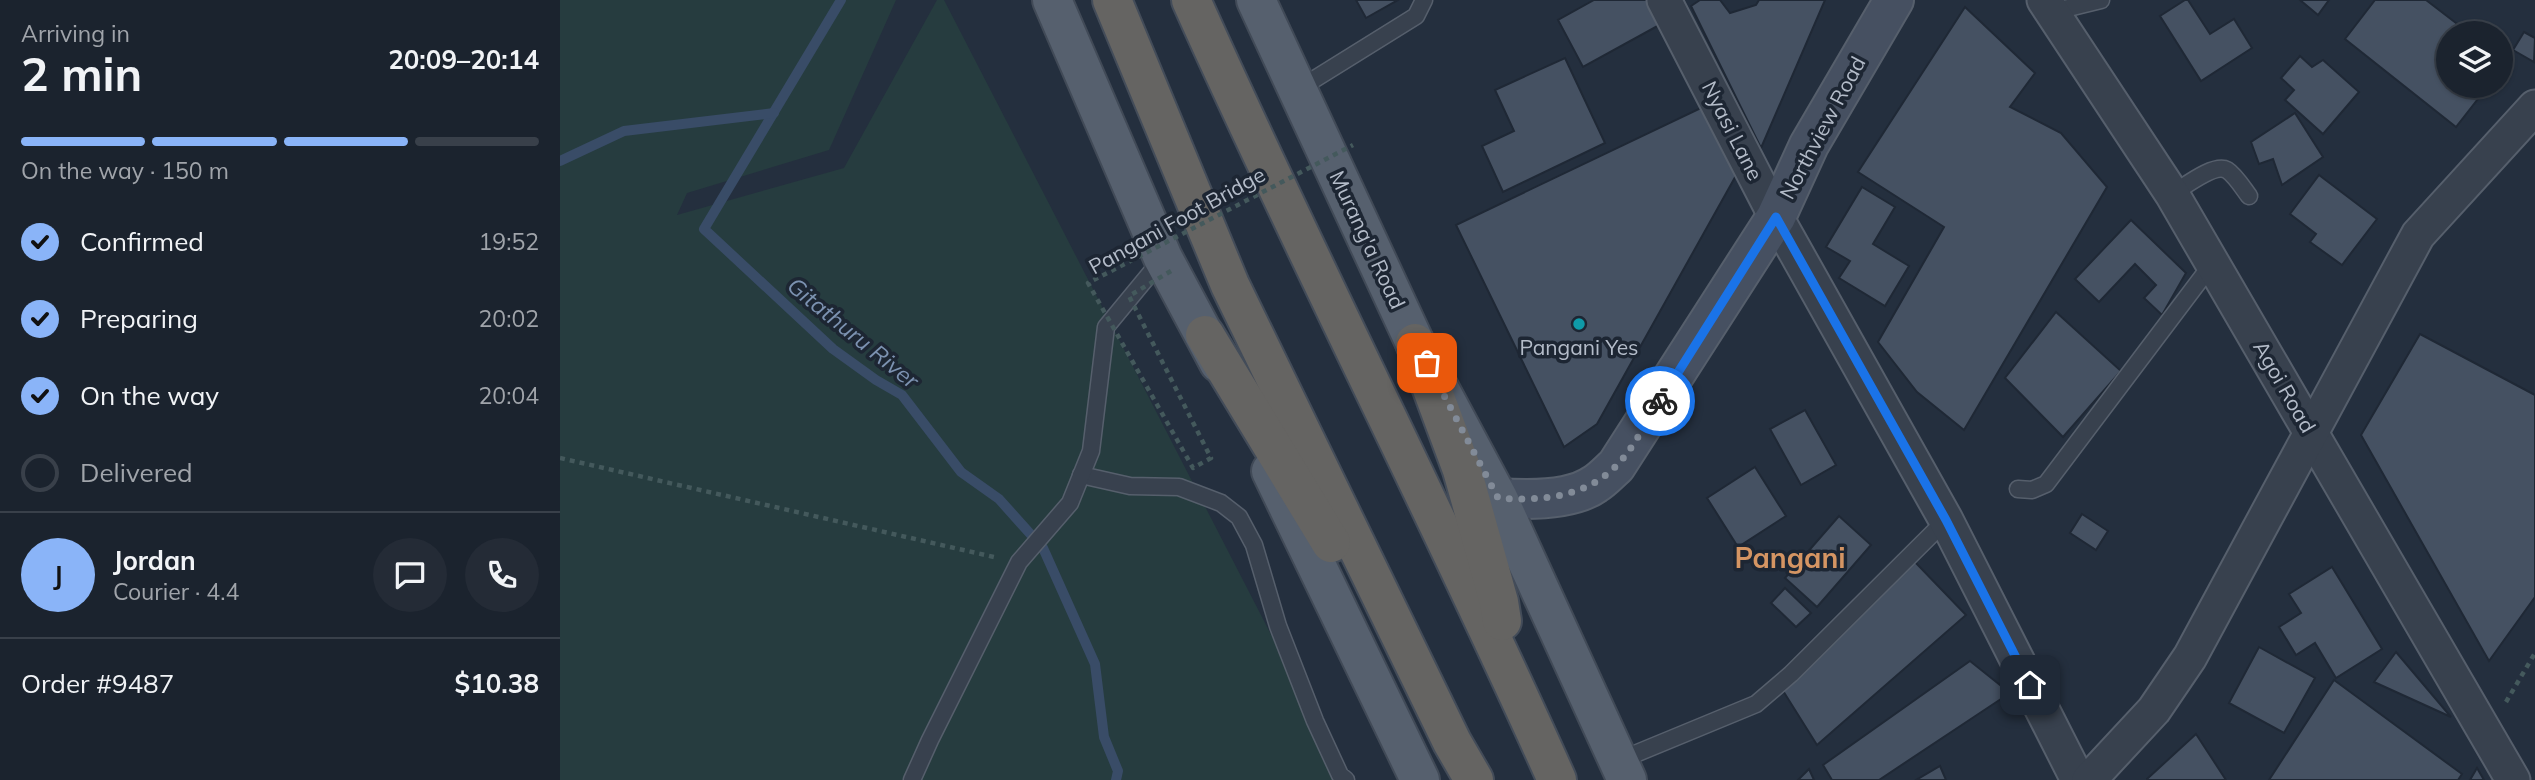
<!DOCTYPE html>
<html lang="en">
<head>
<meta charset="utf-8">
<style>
  body { margin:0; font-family:Mulish,sans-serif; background:#242b36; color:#f1f3f6; height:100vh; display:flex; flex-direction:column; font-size:26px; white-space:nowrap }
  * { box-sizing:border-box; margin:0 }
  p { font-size:23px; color:#a0a4aa }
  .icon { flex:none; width:38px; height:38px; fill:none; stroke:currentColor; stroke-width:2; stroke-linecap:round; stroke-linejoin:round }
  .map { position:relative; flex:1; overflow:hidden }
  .sheet { display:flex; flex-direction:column; background:#1b232e; width:560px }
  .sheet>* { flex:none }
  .controls { position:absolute; left:1876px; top:21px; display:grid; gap:14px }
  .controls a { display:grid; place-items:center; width:77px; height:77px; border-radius:50%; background:#1b232e; box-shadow:0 2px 5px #0004,0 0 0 2px #39404a; font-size:35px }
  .pin { position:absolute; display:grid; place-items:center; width:60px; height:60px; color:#fff; margin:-30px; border-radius:14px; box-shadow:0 4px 10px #0006 }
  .courier { position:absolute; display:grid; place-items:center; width:70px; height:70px; margin:-35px; border:5px solid #1a73e8; border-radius:50%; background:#fff; color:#222; box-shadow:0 2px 9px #0007 }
  .headline em { font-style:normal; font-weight:700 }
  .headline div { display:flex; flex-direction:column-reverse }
  .headline { display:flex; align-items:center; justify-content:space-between; height:119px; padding:0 21px }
  h1 { font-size:46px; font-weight:700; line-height:52px }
  .bar { display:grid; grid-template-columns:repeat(4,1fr); gap:10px 7px; align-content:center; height:84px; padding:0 21px }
  .bar i { height:9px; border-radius:5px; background:#39404a }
  .bar .selected { background:#8ab4f8 }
  .bar p { grid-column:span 4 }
  .line { display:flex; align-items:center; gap:18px; padding:0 21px; border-top:2px solid #39404a }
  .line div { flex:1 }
  .round { display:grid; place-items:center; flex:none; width:74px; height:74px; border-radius:37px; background:#242b36 }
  ol { padding:0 21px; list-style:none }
  li { display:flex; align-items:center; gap:21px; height:77px }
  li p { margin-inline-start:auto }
  li .icon { padding:7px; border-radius:50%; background:#8ab4f8; color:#111; stroke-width:4 }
  li:last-child { color:#a0a4aa }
  li i { width:38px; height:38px; border:4px solid #39404a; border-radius:50% }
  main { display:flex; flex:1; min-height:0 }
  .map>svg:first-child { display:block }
  .green { fill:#263c3f }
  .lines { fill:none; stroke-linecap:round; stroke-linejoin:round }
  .stream { stroke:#394c67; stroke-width:10 }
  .building { fill:#455162; stroke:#1f2835; stroke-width:2 }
  .service-casing { stroke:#565f6c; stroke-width:19 }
  .minor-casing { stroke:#565f6c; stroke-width:37 }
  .secondary-casing { stroke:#565f6c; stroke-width:42 }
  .primary-casing { stroke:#414a57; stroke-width:42 }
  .trunk-casing { stroke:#434c59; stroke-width:42 }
  .path { stroke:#44595c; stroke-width:4.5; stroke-dasharray:5 5; stroke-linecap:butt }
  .service { stroke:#38414e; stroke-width:16 }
  .minor { stroke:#38414e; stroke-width:33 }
  .secondary { stroke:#465061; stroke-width:38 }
  .primary { stroke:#56606e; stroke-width:38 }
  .trunk { stroke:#656462; stroke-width:38 }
  .path-bridge { stroke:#44595c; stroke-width:4.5; stroke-dasharray:5 5; stroke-linecap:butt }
  .done { stroke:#828b98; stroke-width:7; stroke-dasharray:0 12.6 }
  .route { stroke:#1a73e8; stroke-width:9 }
  .culture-dot { fill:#0f9aa8; stroke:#1d2633; stroke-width:2.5 }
  .labels { text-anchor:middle; stroke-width:7; stroke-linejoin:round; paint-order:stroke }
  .street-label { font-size:21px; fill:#b4bcc9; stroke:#1d2633 }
  .poi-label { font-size:21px; fill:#b4bcc9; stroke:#1d2633 }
  .water-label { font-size:23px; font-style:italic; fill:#7c92b1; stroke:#1d2633 }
  .district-label { font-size:28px; font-weight:bold; fill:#d59563; stroke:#1d2633 }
</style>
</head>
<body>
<main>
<section class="sheet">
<div class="headline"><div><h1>2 min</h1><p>Arriving in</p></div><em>20:09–20:14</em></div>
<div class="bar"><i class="selected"></i><i class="selected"></i><i class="selected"></i><i></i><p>On the way · 150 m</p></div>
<ol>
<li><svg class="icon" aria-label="check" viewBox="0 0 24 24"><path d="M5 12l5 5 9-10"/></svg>Confirmed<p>19:52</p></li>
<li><svg class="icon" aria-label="check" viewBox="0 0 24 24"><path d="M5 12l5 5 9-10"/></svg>Preparing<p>20:02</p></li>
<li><svg class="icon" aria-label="check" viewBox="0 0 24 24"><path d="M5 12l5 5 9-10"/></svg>On the way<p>20:04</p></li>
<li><i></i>Delivered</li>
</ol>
<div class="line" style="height:126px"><b class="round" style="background:#8ab4f8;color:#111">J</b><div><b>Jordan</b><p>Courier · 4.4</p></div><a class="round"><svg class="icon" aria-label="chat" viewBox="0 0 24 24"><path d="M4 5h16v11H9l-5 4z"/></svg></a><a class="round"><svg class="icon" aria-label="phone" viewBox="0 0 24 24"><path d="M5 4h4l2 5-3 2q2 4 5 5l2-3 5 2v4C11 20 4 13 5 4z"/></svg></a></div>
<div class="line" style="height:91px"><div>Order #9487</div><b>$10.38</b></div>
</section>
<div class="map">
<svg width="1975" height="780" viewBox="0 0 1975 780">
  <rect width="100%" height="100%" fill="#242f3e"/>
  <path class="green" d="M0 0H336L269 150 127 193 117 215 284 168 377 0H384L786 780H0Z"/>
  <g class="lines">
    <g class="stream">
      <path d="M281 0 144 229 273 349 316 380 342 395 401 472 439 499 483 548 535 664 544 737 558 771 556 780"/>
      <path d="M0 161 64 131 214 113"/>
    </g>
  </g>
  <g class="building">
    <path d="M796 0H838L806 18Z"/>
    <path d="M1034 0H1090L1103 23 1023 67 998 20Z"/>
    <path d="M1140 0H1160L1170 13 1196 5 1199 0H1265L1201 148 1131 6Z"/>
    <path d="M1625 0H1628L1650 34 1674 19 1692 48 1641 81 1600 16Z"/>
    <path d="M1740 0H1769L1758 15Z"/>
    <path d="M1815 0H1866L1909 33H1888V86H1928L1896 127 1785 39Z"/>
    <path d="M1405 7 1475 73 1450 107 1501 133 1547 187 1404 430 1357 392 1318 342 1384 227 1298 172Z"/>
    <path d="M1964 32 1975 38 1974 62 1953 50Z"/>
    <path d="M1740 56 1752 67 1763 60 1799 92 1763 134 1725 100 1734 90 1721 78Z"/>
    <path d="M1005 58 1045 143 943 192 922 146 954 131 935 90Z"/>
    <path d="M1145 106 1183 163 1037 424 1004 447 896 225Z"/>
    <path d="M1735 113 1763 157 1722 185 1713 159 1699 164 1691 142Z"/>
    <path d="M1759 175 1817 219 1782 265 1750 242 1756 234 1730 214Z"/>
    <path d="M1302 187 1335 207 1313 244 1349 266 1325 306 1279 278 1290 261 1266 247Z"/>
    <path d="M1571 220 1626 273 1602 315 1584 298 1596 285 1575 264 1539 302 1515 279Z"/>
    <path d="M1496 312 1561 371 1503 437 1445 378Z"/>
    <path d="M1860 334 1975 395V597L1929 661 1801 435Z"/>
    <path d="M1245 410 1276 465 1241 485 1210 429Z"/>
    <path d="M1195 467 1226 516 1178 547 1147 498Z"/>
    <path d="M1522 514 1548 531 1536 550 1510 533Z"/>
    <path d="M1279 516 1311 545 1257 607 1225 578Z"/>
    <path d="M1355 562 1406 615 1257 745 1220 686Z"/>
    <path d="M1772 567 1822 649 1776 678 1755 643 1736 655 1719 627 1741 613 1729 594Z"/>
    <path d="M1225 588 1251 613 1236 627 1211 603Z"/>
    <path d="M1699 647 1755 678 1724 733 1669 703Z"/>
    <path d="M1836 652 1891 717 1814 682Z"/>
    <path d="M1410 661 1450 693 1319 780H1272L1263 765Z"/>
    <path d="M1774 680 1902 774 1898 780H1709Z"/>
    <path d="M1636 734 1666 780H1587V779Z"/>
    <path d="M1380 766 1386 780H1356Z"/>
    <path d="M1917 768 1924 780H1910Z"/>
    <path d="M1249 769 1254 780H1238Z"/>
  </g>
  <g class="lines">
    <defs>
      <g id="service">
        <path d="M1492 12 1541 0"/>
        <path d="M737 90 856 16 864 0"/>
        <path d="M1612 194C1624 187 1654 163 1667 170 1675 175 1683 188 1689 196"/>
        <path d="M521 475 570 486 619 487 661 503 679 517 694 545 718 626 755 721 780 775 786 780"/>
        <path d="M1458 489 1472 490 1486 484 1652 264"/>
        <path d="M1058 761 1196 704 1231 674 1386 520"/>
        <path d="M352 780 370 740 459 562 510 503 531 451 546 327 603 258"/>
      </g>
      <g id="minor">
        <path d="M1104 0 1216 217 1386 520 1518 780"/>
        <path d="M1484 0 1612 194 1953 780"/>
        <path d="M1529 780 1594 710 1630 657 1858 235 1975 107"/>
      </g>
      <path id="secondary" d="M938 498C966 500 1011 501 1035 484 1043 479 1049 472 1056 466L1216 217 1249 145 1334 0"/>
      <g id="primary">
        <path d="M492 0 603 258 659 363"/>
        <path d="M696 0 855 343 938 498 1067 780"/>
        <path d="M711 471 860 780"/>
      </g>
      <g id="trunk">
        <path d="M552 0 670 285 892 742 914 780"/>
        <path d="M631 0C748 262 880 518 997 780"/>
        <path d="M645 335 771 543"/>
        <path d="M855 343 902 470 939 602 942 621"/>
      </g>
    </defs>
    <use href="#service" class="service-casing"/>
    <use href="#minor" class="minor-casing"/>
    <use href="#secondary" class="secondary-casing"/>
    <use href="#primary" class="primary-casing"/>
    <use href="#trunk" class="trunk-casing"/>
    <g class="path">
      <path d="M0 458 434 557"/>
      <path d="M1946 702 1975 653"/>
    </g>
    <use href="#service" class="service"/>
    <use href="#minor" class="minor"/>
    <use href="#secondary" class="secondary"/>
    <use href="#primary" class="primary"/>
    <use href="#trunk" class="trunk"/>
    <path class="path-bridge" d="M611 271 569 296 651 458 633 468 528 283 793 145"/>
  </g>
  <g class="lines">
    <path class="done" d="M867 363 938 498C979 501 1023 498 1054 468 1073 450 1086 422 1100 401"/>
    <path class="route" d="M1100 401 1216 217 1386 520 1470 685"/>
  </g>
  <circle class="culture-dot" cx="1019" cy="324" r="7"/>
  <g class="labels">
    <g class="street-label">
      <text transform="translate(1263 128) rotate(-62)" y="7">Northview Road</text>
      <text transform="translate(1172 131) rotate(63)" y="7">Nyasi Lane</text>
      <text transform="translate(617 221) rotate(-29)" y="7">Pangani Foot Bridge</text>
      <text transform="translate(807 240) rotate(65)" y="7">Murang'a Road</text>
      <text transform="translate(1724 387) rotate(60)" y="7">Agoi Road</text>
    </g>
    <g class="poi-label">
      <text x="1019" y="355">Pangani Yes</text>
    </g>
    <g class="water-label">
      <text transform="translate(293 333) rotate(39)" y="8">Gitathuru River</text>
    </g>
    <g class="district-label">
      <text x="1230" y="568">Pangani</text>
    </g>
  </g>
</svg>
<div class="controls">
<a><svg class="icon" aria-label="layers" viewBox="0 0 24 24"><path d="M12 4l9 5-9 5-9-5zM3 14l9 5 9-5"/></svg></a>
</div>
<div class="pin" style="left:867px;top:363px;background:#ea580c"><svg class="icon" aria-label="bag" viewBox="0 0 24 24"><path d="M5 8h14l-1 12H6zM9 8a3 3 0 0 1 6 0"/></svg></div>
<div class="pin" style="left:1470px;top:685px;background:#1f2937"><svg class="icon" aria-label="home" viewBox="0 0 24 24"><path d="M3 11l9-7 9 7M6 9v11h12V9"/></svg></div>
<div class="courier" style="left:1100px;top:401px"><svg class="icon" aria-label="bike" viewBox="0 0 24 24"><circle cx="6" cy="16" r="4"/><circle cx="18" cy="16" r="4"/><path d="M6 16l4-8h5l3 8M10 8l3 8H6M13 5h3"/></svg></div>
</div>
</main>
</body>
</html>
